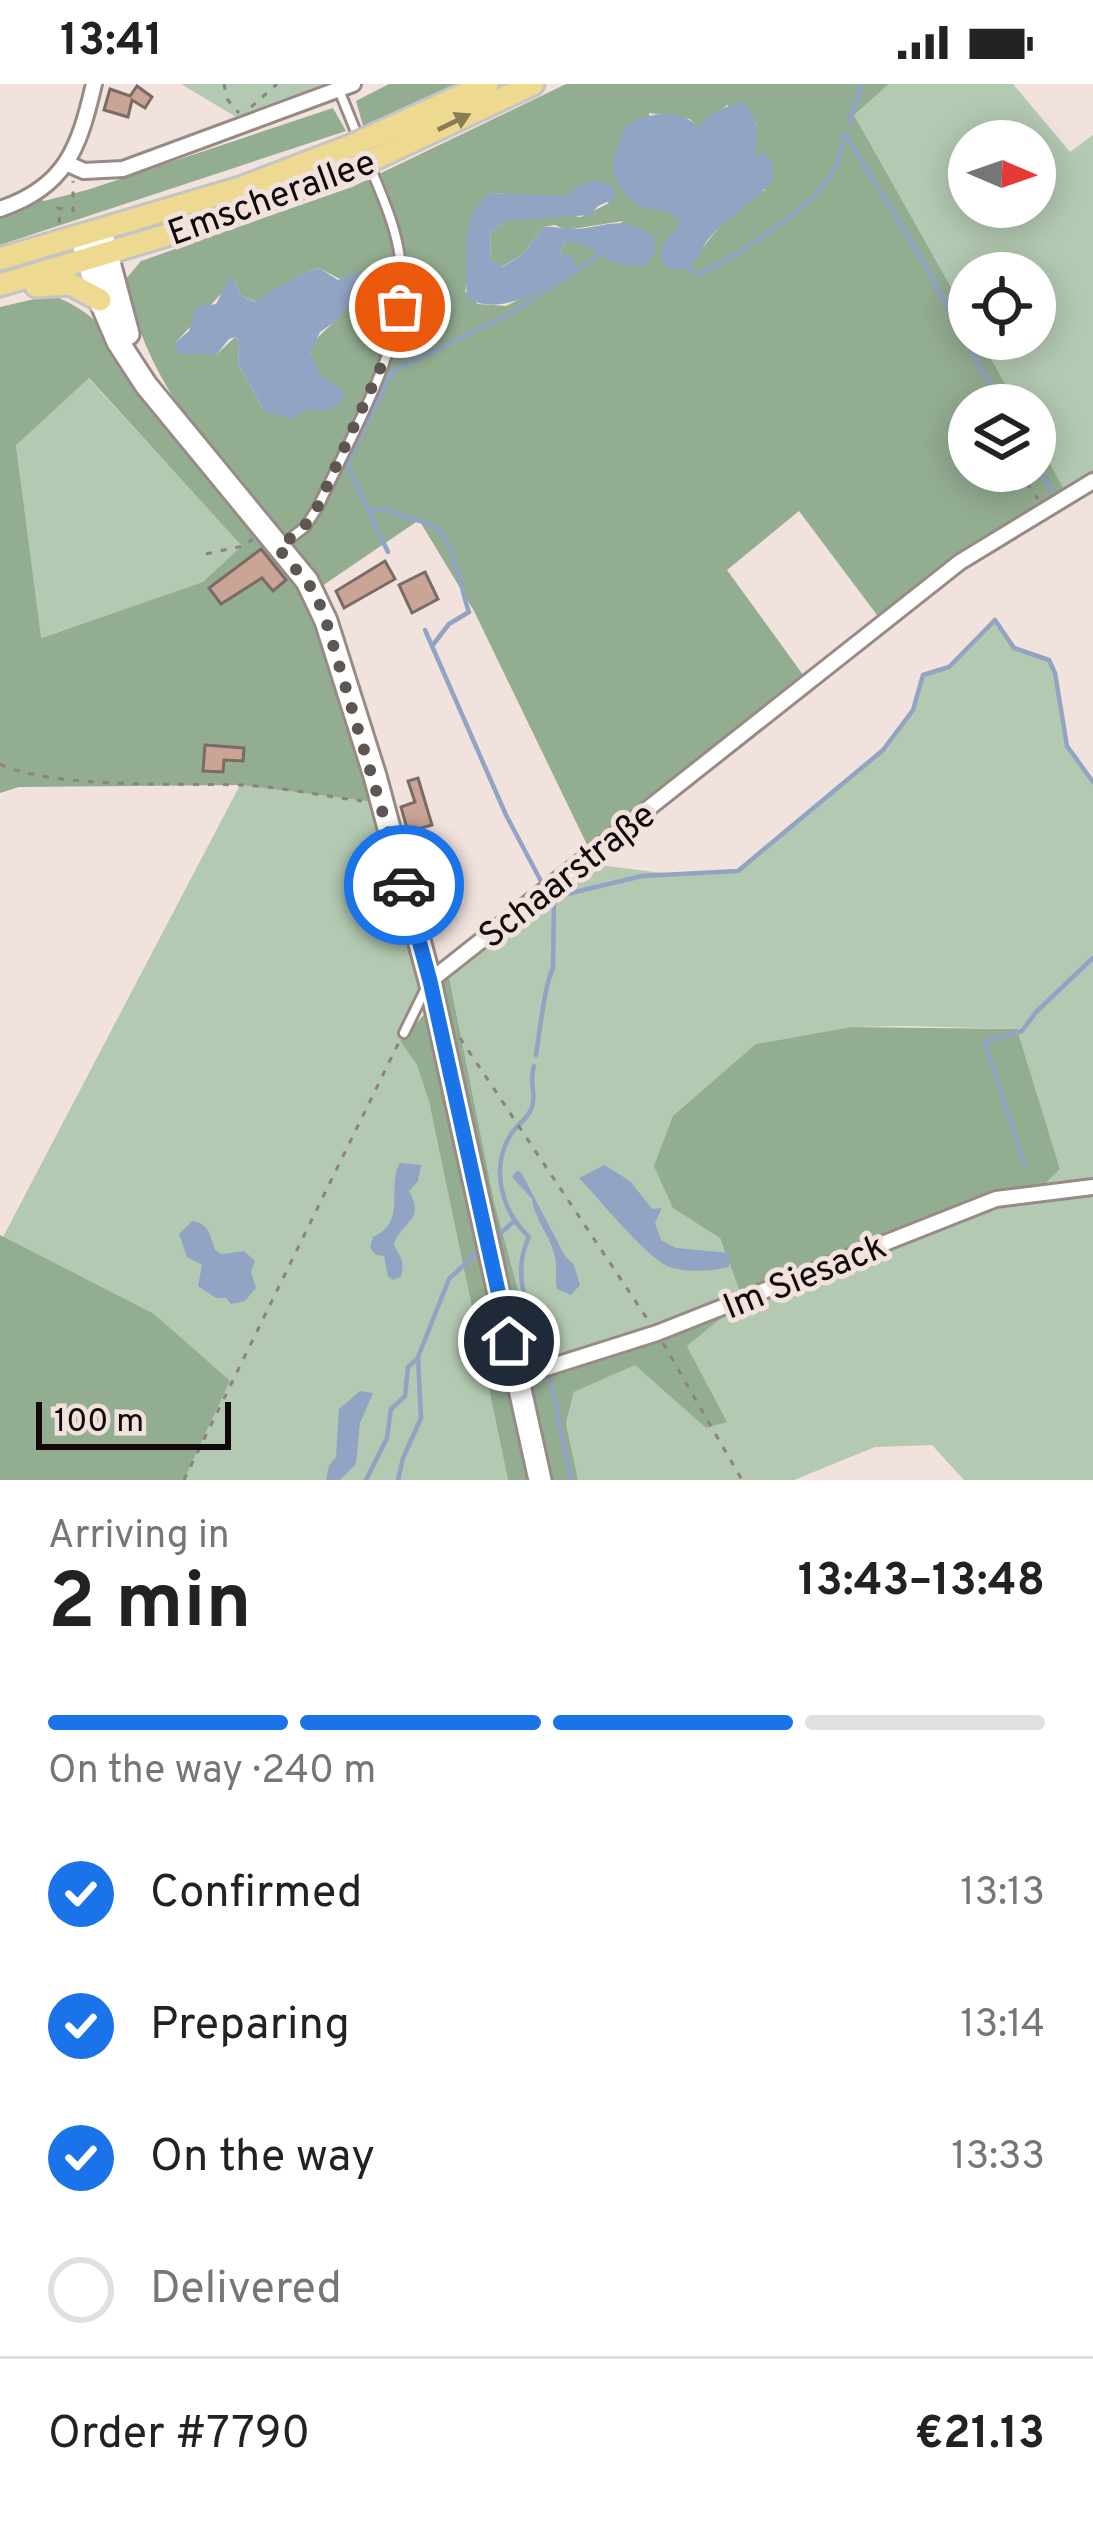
<!DOCTYPE html>
<html lang="en">
<head>
<meta charset="utf-8">
<style>
  body { margin:0; font-family:Overpass,sans-serif; background:#f6f6f6; color:#222; height:100vh; display:flex; flex-direction:column; font-size:45px; white-space:nowrap }
  * { box-sizing:border-box; margin:0 }
  p { font-size:39px; color:#767676 }
  .icon { flex:none; width:66px; height:66px; fill:none; stroke:currentColor; stroke-width:2; stroke-linecap:round; stroke-linejoin:round }
  .map { position:relative; height:1396px; overflow:hidden }
  .side { display:flex; flex-direction:column; background:#fff; flex:1 }
  .side>* { flex:none }
  .needle { width:78px; rotate:92deg }
  .fabs { position:absolute; left:948px; top:36px; display:grid; gap:24px }
  .fabs a { display:grid; place-items:center; width:108px; height:108px; border-radius:50%; background:#fff; box-shadow:0 6px 30px #0003; font-size:60px }
  .scale { position:absolute; left:36px; bottom:30px; width:195px; box-sizing:border-box; padding-left:12px; border:6px solid #0f0a09; border-top:0; font-size:33px; line-height:42px; white-space:nowrap; color:#0f0a09; -webkit-text-stroke:9px #f1e2dd; paint-order:stroke }
  .pin { position:absolute; display:grid; place-items:center; width:102px; height:102px; color:#fff; margin:-51px; border:6px solid #fff; border-radius:50%; box-shadow:0 3px 12px #0007 }
  .courier { position:absolute; display:grid; place-items:center; width:120px; height:120px; margin:-60px; border:9px solid #1a73e8; border-radius:50%; background:#fff; color:#222; box-shadow:0 3px 15px #0007 }
  .summary em { font-style:normal; font-weight:700 }
  .summary div { display:flex; flex-direction:column-reverse }
  .summary { display:flex; align-items:center; justify-content:space-between; height:204px; padding:0 48px }
  h1 { font-size:78px; font-weight:700; line-height:90px }
  .bar { display:grid; grid-template-columns:repeat(4,1fr); gap:18px 12px; align-content:center; height:144px; padding:0 48px }
  .bar i { height:15px; border-radius:9px; background:#e0e0e0 }
  .bar .active { background:#1a73e8 }
  .bar p { grid-column:span 4 }
  .line { display:flex; align-items:center; gap:30px; padding:0 48px; border-top:3px solid #e0e0e0 }
  .line div { flex:1 }
  ol { padding:0 48px; list-style:none }
  li { display:flex; align-items:center; gap:36px; height:132px }
  li p { margin-inline-start:auto }
  li .icon { padding:12px; border-radius:50%; background:#1a73e8; color:#fff; stroke-width:4 }
  li:last-child { color:#767676 }
  li i { width:66px; height:66px; border:6px solid #e0e0e0; border-radius:50% }
  .status { display:flex; justify-content:space-between; align-items:center; height:84px; padding:0 60px; background:#fff; direction:ltr }
  .status svg { height:33px; fill:currentColor }
  .map>svg:first-child { display:block }
  .green { fill:#b3c9b1; fill-rule:evenodd }
  .forest { fill:#93ad91; fill-rule:evenodd }
  .water { fill:#92a4c3 }
  .lines { fill:none; stroke-linecap:round; stroke-linejoin:round }
  .stream { stroke:#92a4c3; stroke-width:4.5 }
  .building { fill:#caa495; stroke:#796c67; stroke-width:3 }
  .lane-casing { stroke:#988b85; stroke-width:14 }
  .street-casing { stroke:#988b85; stroke-width:20 }
  .secondary-casing { stroke:#988b85; stroke-width:27 }
  .primary-casing { stroke:#c5c4c4; stroke-width:27 }
  .path { stroke:#8d827f; stroke-width:3; stroke-dasharray:6 9; stroke-linecap:butt }
  .lane { stroke:#fff; stroke-width:8 }
  .street { stroke:#fff; stroke-width:14 }
  .secondary { stroke:#fff; stroke-width:21 }
  .primary { stroke:#edd990; stroke-width:21 }
  .primary-bridge-casing { stroke:#c5c4c4; stroke-width:27; stroke-linecap:butt }
  .primary-bridge { stroke:#edd990; stroke-width:21 }
  .oneway { fill:#897c53 }
  .done { stroke:#5e5653; stroke-width:12; stroke-dasharray:0 21.6 }
  .route { stroke:#1a73e8; stroke-width:15 }
  .labels { text-anchor:middle; stroke-width:10; stroke-linejoin:round; paint-order:stroke }
  .street-label { font-size:36px; fill:#0f0a09; stroke:#f1e2dd }
</style>
</head>
<body>
<div class="status"><b>13:41</b><svg viewBox="0 0 49 12"><path d="M0 12V9h3v3zM5 12V6h3v6zM10 12V3h3v9zM15 12V0h3v12zM26 1h20v11H26zM47 4h2v5h-2z"/></svg></div>
<div class="map">
<svg width="1093" height="1396" viewBox="0 0 1093 1396">
  <rect width="100%" height="100%" fill="#f1e2dd"/>
  <g class="green">
    <path d="M181 0H334L241 36Z"/>
    <path d="M889 0H1013L1070 68 1093 51V397L1068 412 1035 353V321H1017L980 255H1035V189H969V235L854 31ZM969 57H1035V123H969Z"/>
    <path d="M88 294 243 462 204 498 40 554 16 360Z"/>
    <path d="M995 536 1014 564 1049 576 1055 589 1067 662 1093 698V1396H964L932 1361 875 1363 794 1396H578L566 1339 574 1308 635 1280 706 1344 726 1337 687 1262 540 1287 494 1117 447 883 582 779 679 791 738 787 883 666 913 626 923 591 949 583ZM906 942 1017 945 1060 1085 743 1216 720 1154 756 960 851 943Z"/>
    <path d="M240 701 382 719 430 897 400 957 417 981 429 1018 508 1396H184L230 1297 3 1153Z"/>
  </g>
  <g class="forest">
    <path d="M389 0H456L364 45 356 17Z"/>
    <path d="M566 0H889L854 31 969 235V255H980L1017 321H969V387H1035V353L1068 412 960 478 883 539 799 427 727 486 809 599 592 771 474 527 419 436 322 502C245 400 153 326 125 196L141 177 352 103ZM727 21 756 38V75L765 106C736 121 712 149 695 176L662 162 682 138 666 125 649 29 690 35 699 45ZM578 102 609 119 581 133 559 130 505 137 491 148 490 175 502 183 524 169 543 143 555 141 566 146 623 137 591 164 577 157 564 158 560 168 576 183 569 191 506 222 478 220 465 208 489 109 566 113ZM319 184 368 210 359 209C351 219 342 230 334 238 319 253 301 263 316 286 324 298 337 299 344 313L331 326 313 324 265 328 238 280 239 257 235 253 217 270H181L176 258 235 195 240 211 256 218C267 209 305 188 319 184Z"/>
    <path d="M333 24 346 47 0 161V123L33 112 44 117 87 106Z"/>
    <path d="M52 211C104 233 106 249 130 297L146 301 307 497 382 719 240 701 19 703 0 709V223ZM89 294 242 462 203 498 41 554 16 361Z"/>
    <path d="M447 883 494 1117 540 1287 743 1216 720 1154 673 1124 654 1082 673 1032 756 960 851 943 1017 945 1060 1085 1036 1108 996 1115 743 1216 687 1262 727 1338 706 1344 635 1281 574 1308 566 1339 578 1396H508L429 1018 417 981 400 957 442 911Z"/>
    <path d="M0 1151 154 1230 230 1297 184 1396H0Z"/>
  </g>
  <g class="water">
    <path d="M743 19C761 31 756 53 756 73L764 68 772 78 774 94C761 113 729 132 711 152 704 159 701 170 695 177 687 185 678 185 668 185L661 177 662 162 681 138C665 123 666 128 646 124 628 120 612 98 613 79 614 68 622 52 626 41 648 29 680 23 699 44 707 29 726 21 743 19Z"/>
    <path d="M596 96 613 102 616 114 598 122 590 131 505 137 491 148 490 175 503 183 524 169 543 143C554 142 561 145 571 145 607 144 622 128 655 154V170L644 182C601 186 597 156 564 158L560 168 573 174 576 184 569 192C536 207 502 233 466 214 469 176 457 136 489 109L566 112 578 102Z"/>
    <path d="M319 184 338 196C351 191 364 184 378 190L375 210H359L336 237 320 248 310 269 321 292 340 304 345 313 331 326C314 328 308 321 294 335L265 328 238 280 239 257 235 253 229 255 217 270H181L176 266V258L189 247 196 223 216 220 230 193 235 195 240 211 255 218C267 208 305 188 319 184Z"/>
    <path d="M400 1079 421 1081 418 1097 409 1107C425 1136 405 1135 394 1159 398 1174 406 1172 401 1193L393 1196 388 1192 384 1172 376 1171 370 1164 373 1153C408 1138 386 1103 400 1079Z"/>
    <path d="M604 1081 630 1097 652 1125 662 1124 655 1139 661 1156 676 1164 730 1169 729 1183C713 1187 687 1189 670 1183 648 1176 598 1113 579 1094Z"/>
    <path d="M517 1087 521 1088 565 1172 574 1181 580 1201 571 1211 557 1205C555 1194 557 1183 555 1173 551 1153 534 1134 532 1115L512 1093Z"/>
    <path d="M192 1137C209 1139 210 1151 215 1166L222 1170 244 1167 255 1177 251 1188 256 1204 245 1217 231 1220 226 1214H216L198 1202 202 1181 187 1173 179 1150Z"/>
    <path d="M360 1307 373 1309 360 1339 356 1380 340 1396H326L329 1382 336 1373 339 1325Z"/>
  </g>
  <g class="lines">
    <g class="stream">
      <path d="M849 39 862 0"/>
      <path d="M845 50 920 172 1001 321"/>
      <path d="M683 182 699 190C733 175 818 120 834 86 840 75 842 61 845 50"/>
      <path d="M1035 380 1052 408"/>
      <path d="M370 430 388 468"/>
      <path d="M425 546 432 562"/>
      <path d="M542 799 506 731 432 562 449 540 469 528C460 505 455 451 431 441 416 434 400 435 386 424L369 428 347 380 392 288 515 227 604 168"/>
      <path d="M554 813 642 792 738 787 883 666 913 626 923 591 949 583 995 536 1014 564 1049 576 1055 589 1067 662 1093 698"/>
      <path d="M536 971C539 953 545 896 553 885L554 813"/>
      <path d="M534 982C529 996 535 1006 533 1019 531 1032 518 1040 511 1050 490 1083 501 1127 529 1153 508 1196 534 1233 547 1276"/>
      <path d="M1025 1083 985 958 1022 947 1036 928 1093 874"/>
      <path d="M496 1153 513 1138"/>
      <path d="M550 1293 571 1396"/>
      <path d="M366 1396 387 1354 391 1325 405 1312 408 1283 417 1275"/>
      <path d="M398 1396 403 1374 421 1334 418 1273 449 1195 479 1167"/>
    </g>
  </g>
  <g class="building">
    <path d="M137 2 152 13 145 24 132 16 128 33 104 26 110 5 130 12Z"/>
    <path d="M261 465 286 496 273 507 262 494 221 520 209 504Z"/>
    <path d="M385 477 395 495 344 524 336 507Z"/>
    <path d="M425 488 438 515 412 529 399 501Z"/>
    <path d="M205 661 244 664 243 677 224 676 223 688 203 687Z"/>
    <path d="M418 694 432 741 408 748 401 723 415 718 408 697Z"/>
  </g>
  <g class="lines">
    <defs>
      <g id="lane">
        <path d="M339 6 358 53"/>
        <path d="M279 463 305 443 318 423C350 353 405 264 401 185 399 148 382 112 368 78"/>
        <path d="M404 949 426 904"/>
      </g>
      <g id="street">
        <path d="M66 79 84 87 123 85 353 0"/>
        <path d="M0 125C66 103 79 64 94 0"/>
        <path d="M430 897 960 478 1093 397"/>
        <path d="M518 1293 657 1249 996 1115 1093 1103"/>
      </g>
      <g id="secondary">
        <path d="M101 148 128 250"/>
        <path d="M81 152 100 216 118 258 146 301 307 497 326 537 375 692 430 897 540 1396"/>
      </g>
      <g id="primary">
        <path d="M366 55 487 0"/>
        <path d="M374 75 533 0"/>
        <path d="M0 175 240 104 353 61"/>
        <path d="M0 201 197 142 361 81"/>
        <path d="M36 202 70 200 100 216"/>
      </g>
    </defs>
    <use href="#lane" class="lane-casing"/>
    <use href="#street" class="street-casing"/>
    <use href="#secondary" class="secondary-casing"/>
    <use href="#primary" class="primary-casing"/>
    <g class="path">
      <path d="M224 0 227 15 239 29"/>
      <path d="M251 23 277 0"/>
      <path d="M60 139 57 124 73 127V97"/>
      <path d="M1018 387 1038 415"/>
      <path d="M206 470 243 462 253 455"/>
      <path d="M0 680C54 705 179 699 242 701 282 703 323 712 362 717"/>
      <path d="M460 954 648 1236"/>
      <path d="M663 1259 742 1396"/>
      <path d="M184 1396 400 956"/>
    </g>
    <use href="#lane" class="lane"/>
    <use href="#street" class="street"/>
    <use href="#secondary" class="secondary"/>
    <use href="#primary" class="primary"/>
    <defs>
      <g id="primary-bridge">
        <path d="M353 61 366 55"/>
        <path d="M361 81 374 75"/>
      </g>
    </defs>
    <use href="#primary-bridge" class="primary-bridge-casing"/>
    <use href="#primary-bridge" class="primary-bridge"/>
  </g>
  <defs><path id="oneway-solid" d="M-6-.8H1V-3.2L6.5 0L1 3.2V.8H-6Z" transform="scale(3)"/></defs>
  <use class="oneway" href="#oneway-solid" transform="translate(454 38) rotate(-26)"/>
  <g class="lines">
    <path class="done" d="M400 223 389 265 318 422 304 443 278 464 315 508 326 537 404 801"/>
    <path class="route" d="M404 801 430 897 509 1257"/>
  </g>
  <g class="labels">
    <g class="street-label">
      <text transform="translate(271 112) rotate(-20)" y="13">Emscherallee</text>
      <text transform="translate(566 790) rotate(-38)" y="13">Schaarstraße</text>
      <text transform="translate(804 1191) rotate(-22)" y="13">Im Siesack</text>
    </g>
  </g>
</svg>
<div class="fabs">
<a><svg class="needle" viewBox="-14 -14 28 28"><path d="M0-13l5 13h-10z" fill="#e53935"/><path d="M0 13l5-13h-10z" fill="#767676"/></svg></a>
<a><svg class="icon" aria-label="locate" viewBox="0 0 24 24"><circle cx="12" cy="12" r="6"/><path d="M12 2v4M12 18v4M2 12h4M18 12h4"/></svg></a>
<a><svg class="icon" aria-label="layers" viewBox="0 0 24 24"><path d="M12 4l9 5-9 5-9-5zM3 14l9 5 9-5"/></svg></a>
</div>
<div class="scale">100 m</div>
<div class="pin" style="left:400px;top:223px;background:#ea580c"><svg class="icon" aria-label="bag" viewBox="0 0 24 24"><path d="M5 8h14l-1 12H6zM9 8a3 3 0 0 1 6 0"/></svg></div>
<div class="pin" style="left:509px;top:1257px;background:#1f2937"><svg class="icon" aria-label="home" viewBox="0 0 24 24"><path d="M3 11l9-7 9 7M6 9v11h12V9"/></svg></div>
<div class="courier" style="left:404px;top:801px"><svg class="icon" aria-label="car" viewBox="0 0 24 24"><path d="M5 17H2v-5l4-1 3-4h7l3 4 3 1v5h-3M9 17h6M6 11h13"/><circle cx="7" cy="17" r="2"/><circle cx="17" cy="17" r="2"/></svg></div>
</div>
<section class="side">
<div class="summary"><div><h1>2 min</h1><p>Arriving in</p></div><em>13:43–13:48</em></div>
<div class="bar"><i class="active"></i><i class="active"></i><i class="active"></i><i></i><p>On the way · 240 m</p></div>
<ol>
<li><svg class="icon" aria-label="check" viewBox="0 0 24 24"><path d="M5 12l5 5 9-10"/></svg>Confirmed<p>13:13</p></li>
<li><svg class="icon" aria-label="check" viewBox="0 0 24 24"><path d="M5 12l5 5 9-10"/></svg>Preparing<p>13:14</p></li>
<li><svg class="icon" aria-label="check" viewBox="0 0 24 24"><path d="M5 12l5 5 9-10"/></svg>On the way<p>13:33</p></li>
<li><i></i>Delivered</li>
</ol>
<div class="line" style="height:156px"><div>Order #7790</div><b>€21.13</b></div>
</section>
</body>
</html>
